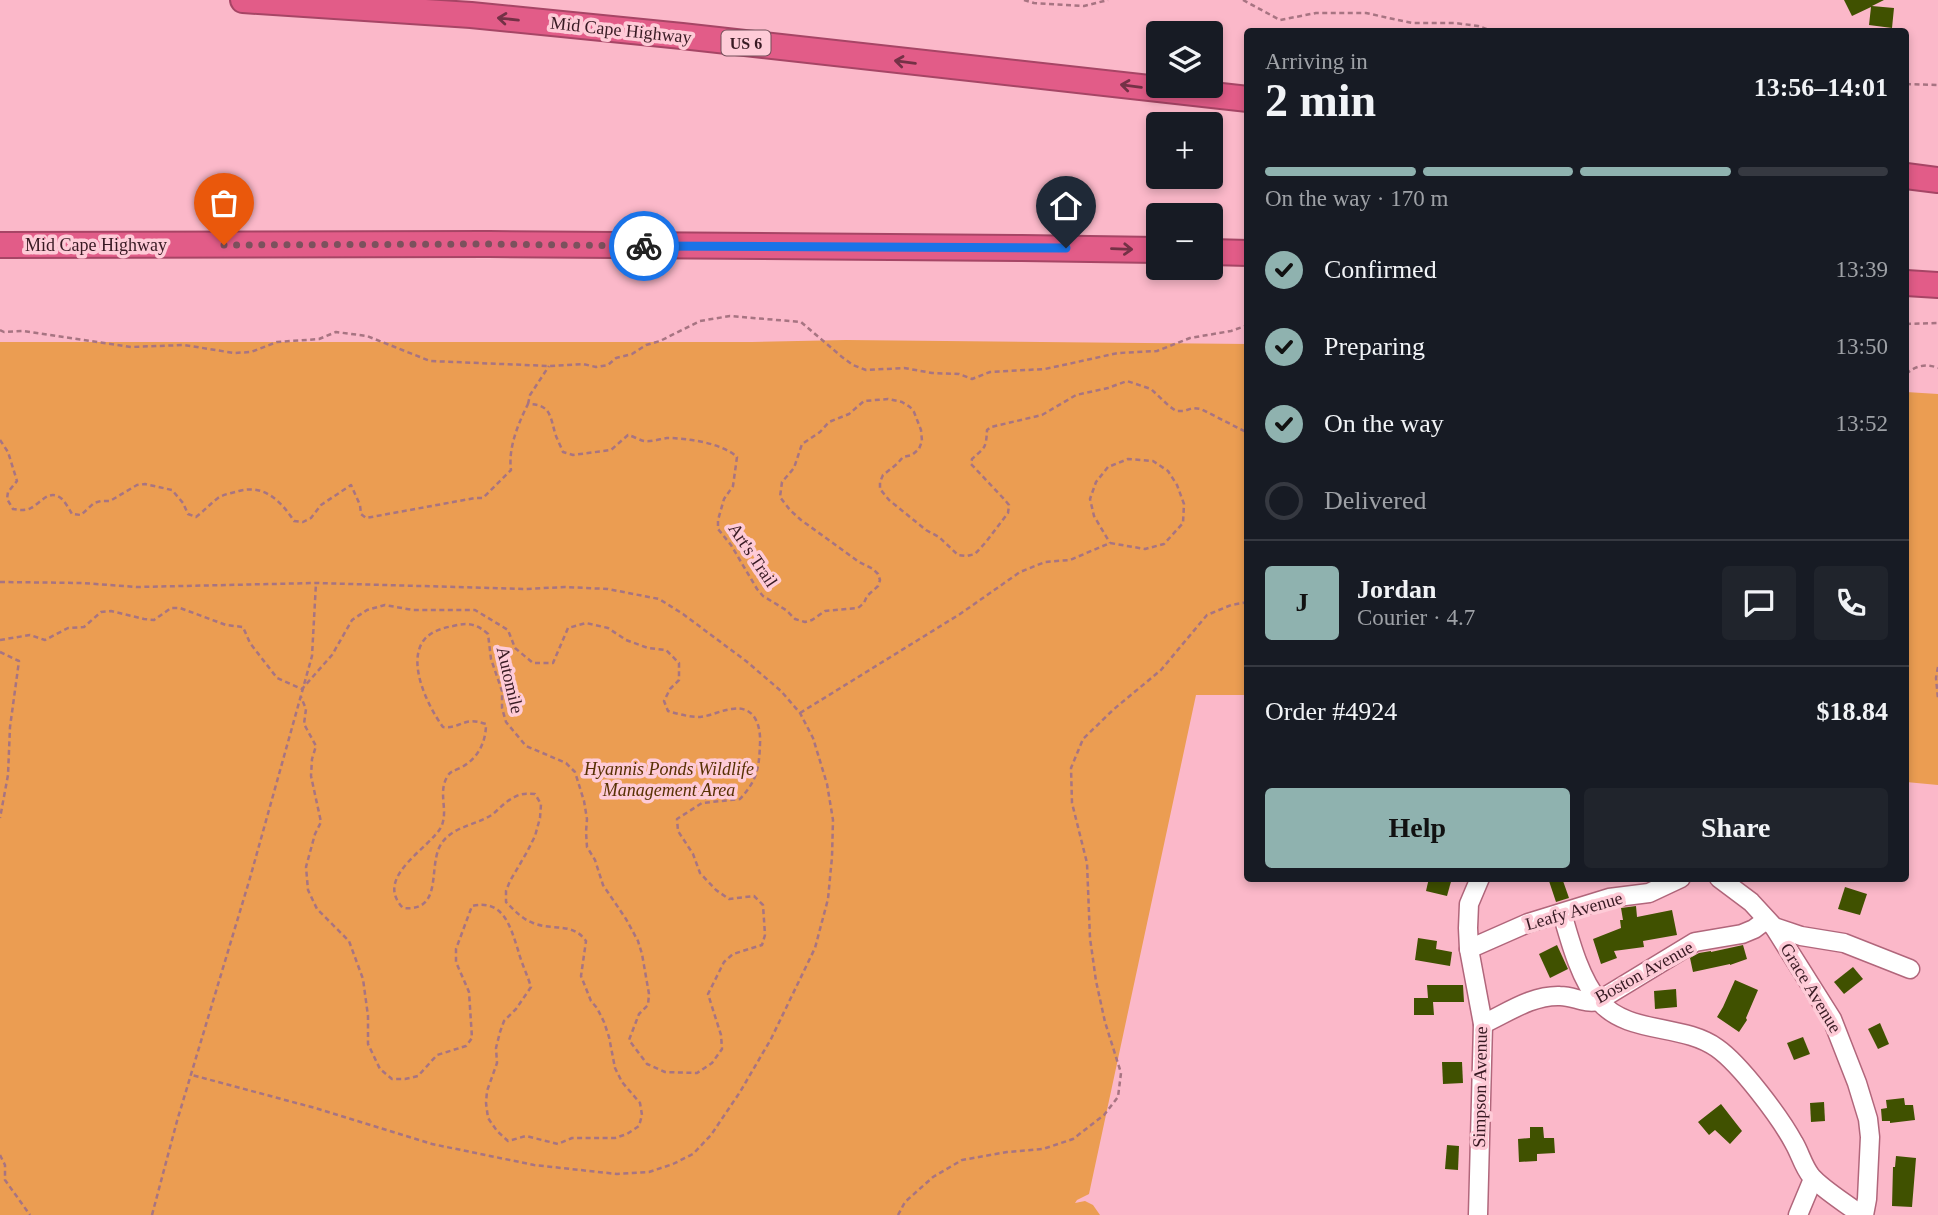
<!DOCTYPE html>
<html lang="en">
<head>
<meta charset="utf-8">
<style>
  body { margin:0; font-family:"Times New Roman",serif; background:#20242c; color:#f1f3f6; height:100vh; display:flex; flex-direction:column; font-size:26px; white-space:nowrap }
  * { box-sizing:border-box; margin:0 }
  p { font-size:23px; color:#9ea1a6 }
  .icon { flex:none; width:38px; height:38px; fill:none; stroke:currentColor; stroke-width:2; stroke-linecap:round; stroke-linejoin:round }
  .map { position:relative; flex:1; overflow:hidden }
  .drawer { position:absolute; left:1244px; top:28px; width:665px; height:854px; display:flex; flex-direction:column; background:#171b24; border-radius:7px; box-shadow:0 4px 10px #0003 }
  .drawer>* { flex:none }
  .controls { position:absolute; left:1146px; top:21px; display:grid; gap:14px }
  .controls a { display:grid; place-items:center; width:77px; height:77px; border-radius:7px; background:#171b24; box-shadow:0 4px 10px #0003; font-size:35px }
  .pin { position:absolute; display:grid; place-items:center; width:60px; height:60px; color:#fff; margin:-72px -30px; border-radius:50% 50% 50% 0; rotate:-45deg; box-shadow:0 0 7px #0007 }
  .pin .icon { rotate:45deg }
  .courier { position:absolute; display:grid; place-items:center; width:70px; height:70px; margin:-35px; border:5px solid #1a73e8; border-radius:50%; background:#fff; color:#222; box-shadow:0 2px 9px #0007 }
  .headline em { font-style:normal; font-weight:600 }
  .headline div { display:flex; flex-direction:column-reverse }
  .headline { display:flex; align-items:center; justify-content:space-between; height:119px; padding:0 21px }
  h1 { font-size:46px; font-weight:600; line-height:52px }
  .bar { display:grid; grid-template-columns:repeat(4,1fr); gap:10px 7px; align-content:center; height:84px; padding:0 21px }
  .bar i { height:9px; border-radius:5px; background:#363941 }
  .bar .current { background:#8fb2af }
  .bar p { grid-column:span 4 }
  .line { display:flex; align-items:center; gap:18px; padding:0 21px; border-top:2px solid #363941 }
  .line div { flex:1 }
  .round { display:grid; place-items:center; flex:none; width:74px; height:74px; border-radius:7px; background:#20242c }
  ol { padding:0 21px; list-style:none }
  li { display:flex; align-items:center; gap:21px; height:77px }
  li p { margin-inline-start:auto }
  li .icon { padding:7px; border-radius:50%; background:#8fb2af; color:#111; stroke-width:4 }
  li:last-child { color:#9ea1a6 }
  li i { width:38px; height:38px; border:4px solid #363941; border-radius:50% }
  .primary-button { display:flex; gap:14px; margin-top:auto; padding:14px 21px }
  .primary-button a { flex:1; height:80px; border-radius:7px; background:#8fb2af; color:#111; font-size:28px; font-weight:600; line-height:80px; text-align:center }
  .primary-button a+a { background:#20242c; color:#f1f3f6 }
  .map>svg:first-child { display:block }
  .green { fill:#eb9d52 }
  .building { fill:#405100 }
  .lines { fill:none; stroke-linecap:round; stroke-linejoin:round }
  .minor-casing { stroke:#b1667b; stroke-width:21 }
  .highway-casing { stroke:#a64565; stroke-width:28 }
  .path { stroke:#a77482; stroke-width:2.5; stroke-dasharray:5 3.5; stroke-linecap:butt }
  .minor { stroke:#fff; stroke-width:18 }
  .highway { stroke:#e25c88; stroke-width:24 }
  .oneway { stroke:#743146 }
  .done { stroke:#7c515d; stroke-width:7; stroke-dasharray:0 12.6 }
  .route { stroke:#1a73e8; stroke-width:9 }
  .labels { text-anchor:middle; stroke-width:7; stroke-linejoin:round; paint-order:stroke }
  .shield { fill:#fecbd7; stroke:#734f59; stroke-width:2 }
  .shield-label { font-size:16px; font-weight:bold; fill:#381a23 }
  .street-label { font-size:18px; fill:#381a23; stroke:#fecbd7 }
  .park-label { font-size:18px; font-style:italic; fill:#583104; stroke:#fecbd7 }
</style>
</head>
<body>
<div class="map">
<svg width="1938" height="1215" viewBox="0 0 1938 1215">
  <rect width="100%" height="100%" fill="#fbb8c9"/>
  <g class="green">
    <path d="M846 340 1248 344V695H1196L1089 1194 1077 1200 1075 1203 1085 1201 1093 1205 1100 1215H0V342H752Z"/>
    <path d="M1906 392 1938 394V785L1906 782Z"/>
  </g>
  <g class="building">
    <path d="M1844 0H1884L1872 6 1894 8 1892 28 1869 25 1871 7 1852 16Z"/>
    <path d="M1429 878H1452L1447 896 1426 891Z"/>
    <path d="M1548 878H1562L1569 898 1556 902Z"/>
    <path d="M1845 887 1867 894 1860 915 1838 909Z"/>
    <path d="M1636 906 1637 917 1672 910 1677 935 1643 941 1644 947 1614 951 1617 958 1601 964 1593 939 1621 928 1620 920H1623L1621 908Z"/>
    <path d="M1418 938 1437 941 1436 949 1452 952 1450 966 1415 960Z"/>
    <path d="M1557 945 1568 969 1550 978 1539 954Z"/>
    <path d="M1743 945 1747 959 1730 965V964L1693 972 1690 958 1699 953 1711 951V952Z"/>
    <path d="M1853 967 1863 979 1844 994 1834 982Z"/>
    <path d="M1735 980 1758 990 1746 1018 1747 1020 1739 1032 1717 1017 1723 1007Z"/>
    <path d="M1427 985H1463L1464 1002H1433L1434 1015H1414V998H1428Z"/>
    <path d="M1676 989 1677 1007 1655 1009 1654 991Z"/>
    <path d="M1880 1023 1889 1044 1878 1049 1868 1029Z"/>
    <path d="M1803 1037 1810 1054 1794 1060 1787 1043Z"/>
    <path d="M1442 1062H1462L1463 1083 1443 1084Z"/>
    <path d="M1904 1098 1905 1105H1913L1915 1120 1890 1123V1121H1882L1881 1109 1887 1108 1886 1100Z"/>
    <path d="M1824 1102 1825 1121 1811 1122 1810 1103Z"/>
    <path d="M1721 1104 1742 1131 1730 1144 1715 1130 1709 1135 1698 1122Z"/>
    <path d="M1530 1127H1543L1544 1138H1554L1555 1153 1537 1154V1161L1519 1162 1518 1139 1530 1138Z"/>
    <path d="M1447 1145 1459 1146 1458 1170 1445 1169Z"/>
    <path d="M1896 1156 1916 1158 1912 1207 1892 1206 1893 1167H1895Z"/>
  </g>
  <g class="lines">
    <defs>
      <g id="minor">
        <path d="M1719 878 1751 902 1774 927 1801 936 1844 943 1910 969"/>
        <path d="M1562 913C1570 941 1580 979 1599 1001 1628 1035 1682 1023 1717 1048 1740 1064 1780 1117 1794 1143 1800 1153 1803 1166 1811 1176 1822 1189 1847 1204 1861 1215"/>
        <path d="M1774 927 1832 1019 1857 1083 1868 1119 1870 1137 1867 1199 1864 1215"/>
        <path d="M1469 949 1528 923 1609 898 1649 893 1681 878"/>
        <path d="M1483 1024C1507 1013 1532 995 1560 996 1574 996 1584 1004 1598 1001L1695 942 1742 934 1754 929 1766 920"/>
        <path d="M1478 1215 1483 1024 1469 949 1468 928 1469 904 1480 878"/>
        <path d="M1798 1215 1813 1179"/>
      </g>
      <g id="highway">
        <path d="M243 0 471 15 682 36 1248 99"/>
        <path d="M1906 176 1938 180"/>
        <path d="M0 245 489 244 1022 248 1158 250"/>
        <path d="M1211 252 1248 253"/>
        <path d="M1906 283 1938 285"/>
      </g>
    </defs>
    <use href="#minor" class="minor-casing"/>
    <use href="#highway" class="highway-casing"/>
    <g class="path">
      <path d="M1024 0 1034 3 1084 6 1108 0"/>
      <path d="M1243 0 1280 20 1316 13H1366L1412 23H1455L1478 26 1495 32"/>
      <path d="M1906 84 1938 85"/>
      <path d="M1906 324 1938 323"/>
      <path d="M0 330 4 332 23 331 131 347 184 345 234 353 251 352 277 342 319 339 336 332 367 336 430 361 549 366 583 364 596 367 608 365 616 358 632 354 646 345 660 341 700 321 730 316 801 322 842 357 853 365 866 370 904 368 932 373 959 374 972 379 990 372 1045 369 1118 353 1157 351 1190 338 1231 331 1248 325"/>
      <path d="M1906 374C1915 366 1926 363 1938 368"/>
      <path d="M528 404 530 395 549 366"/>
      <path d="M0 440 8 452 17 481 8 492 7 499 13 509C19 510 26 511 31 508 41 503 49 488 62 499 66 503 69 509 72 514L81 515 94 503 101 501H110L137 485 145 484 172 490 183 503 188 514 196 517C204 511 210 504 218 498 224 494 232 493 239 491 264 484 281 501 294 521L303 522 311 518 321 505 351 485 360 505 361 514 366 518 475 498H483L511 470C508 448 518 424 528 404 552 404 550 418 556 436 558 441 561 447 563 452L573 455 611 450 628 435C633 436 639 440 644 441 651 442 660 439 667 438 687 438 722 443 737 457L733 486 724 499 718 520V529L731 545 757 589 763 596 786 610 795 619 805 622 812 620 825 611 858 608 864 603 867 596 878 586 880 580 878 574 873 569 859 562 801 520 790 510 780 497 782 482 794 468 802 444 820 432 829 422 849 414 864 401 888 399 902 402 910 407 914 412 921 430 922 441 919 449 912 455 903 457 897 464 883 475 880 482V489L889 500 926 530 939 537 958 555 967 556 975 554 986 542 1008 513 1009 505 1004 499 971 464 972 459C985 447 986 449 987 430L991 427 1042 415 1076 395 1108 388 1127 381 1151 389 1169 406 1176 411H1184L1193 408 1201 409 1248 433"/>
      <path d="M0 582 83 583 137 587 316 583 525 589 565 587 608 589 659 599 683 614 746 661 781 691 800 713 813 738 827 784 833 820 832 857 828 899 815 948 771 1039 740 1092 711 1135 693 1154 673 1164 649 1172 617 1174 534 1165 432 1144 315 1108 192 1075"/>
      <path d="M0 640 30 635 45 640 68 628 84 627 101 612 111 611 144 619 154 620 171 608H180L226 625 243 627 250 643 277 678 302 689 332 655 352 620 367 610 385 605 413 610H475L508 630 515 648 533 663H553L568 628 586 623 608 628 626 640 648 648 666 650 679 663V680L670 689 664 701 668 711C678 714 689 717 700 717 711 716 721 710 732 709 755 705 761 726 760 744 759 769 757 780 740 799L702 803 677 819 678 831 693 854 700 873 716 890 729 899 754 896 763 905 765 935 762 945 733 954 724 962 708 994 721 1035 722 1049 712 1063 697 1073 665 1072 647 1064 629 1040 639 1014 648 1005 649 994 642 954 638 941 626 919 603 885 595 860 587 847 586 832 587 819 584 801 575 772 566 763 526 746 506 722 502 708V691L491 659 488 634C477 624 468 622 453 626 443 628 431 631 424 640 406 663 429 708 443 727 462 729 462 716 486 724 486 743 477 760 460 768 454 771 450 771 447 777 438 793 448 809 442 825 433 847 372 876 403 908 442 912 429 871 439 848 449 826 476 826 493 814 501 807 508 799 519 795 524 793 529 794 535 794L541 804 540 818 535 836 527 852 510 881 506 891V902C514 910 522 919 533 923 552 931 573 922 586 941L581 976 591 1001 597 1008 604 1022 609 1037 615 1068 622 1082 640 1103 642 1115 639 1126 627 1134 615 1138H572L558 1144 526 1136 508 1141 497 1131 488 1118 486 1103 487 1091 497 1063 496 1048 500 1032 504 1021 516 1009 531 987C527 974 521 962 518 950 510 925 503 899 472 906L456 949V962L469 992 472 1038 466 1046 437 1055 418 1076 405 1079H392L380 1069 368 1044V1016L363 979 349 941 317 909 308 890 306 867 315 834 321 822 311 776 312 759 316 746 304 724 306 709 301 697"/>
      <path d="M0 652 19 661 10 727 8 775 0 818"/>
      <path d="M1938 667 1936 678 1938 699"/>
      <path d="M800 713 960 614 1020 572 1045 562 1070 560 1110 543 1145 549 1164 544 1183 523 1184 504 1177 485 1168 471 1153 461 1128 459 1108 467 1096 482 1090 499 1094 516 1110 543"/>
      <path d="M0 1155 5 1165V1180L30 1215"/>
      <path d="M152 1215 177 1121 250 878 312 656 316 583"/>
      <path d="M898 1215 905 1202 933 1177 962 1160 1007 1152 1043 1149 1073 1139 1104 1115 1118 1097 1121 1073 1105 1022 1096 981 1090 938 1087 863 1072 803 1071 768 1083 739 1114 709 1161 670 1207 615 1231 605 1248 602"/>
    </g>
    <use href="#minor" class="minor"/>
    <use href="#highway" class="highway"/>
  </g>
  <defs><path id="oneway-shaft" d="M-6 0H5M1.5-3L5.5 0L1.5 3" fill="none" stroke-width="1.6" stroke-linecap="round" stroke-linejoin="round" transform="scale(1.75)"/></defs>
  <g class="oneway">
    <use href="#oneway-shaft" transform="translate(508 19) rotate(-174)"/>
    <use href="#oneway-shaft" transform="translate(905 62) rotate(-173)"/>
    <use href="#oneway-shaft" transform="translate(1131 86) rotate(-173)"/>
    <use href="#oneway-shaft" transform="translate(1122 249) rotate(2)"/>
  </g>
  <g class="lines">
    <path class="done" d="M224 245 489 244 644 246"/>
    <path class="route" d="M644 246 1066 248"/>
  </g>
  <g class="labels">
    <rect class="shield" x="721.5" y="30.5" width="49" height="25" rx="5"/>
    <g class="shield-label">
      <text x="746" y="49">US 6</text>
    </g>
    <g class="street-label">
      <text transform="translate(621 30) rotate(6)" y="6">Mid Cape Highway</text>
      <text x="96" y="251">Mid Cape Highway</text>
      <text transform="translate(753 555) rotate(56)" y="6">Art's Trail</text>
      <text transform="translate(510 680) rotate(77)" y="6">Automile</text>
      <text transform="translate(1574 911) rotate(-16)" y="6">Leafy Avenue</text>
      <text transform="translate(1644 972) rotate(-29)" y="6">Boston Avenue</text>
      <text transform="translate(1811 988) rotate(59)" y="6">Grace Avenue</text>
      <text transform="translate(1480 1087) rotate(-89)" y="6">Simpson Avenue</text>
    </g>
    <g class="park-label">
      <text x="669" y="775">Hyannis Ponds Wildlife<tspan x="669" dy="21">Management Area</tspan></text>
    </g>
  </g>
</svg>
<div class="controls">
<a><svg class="icon" aria-label="layers" viewBox="0 0 24 24"><path d="M12 4l9 5-9 5-9-5zM3 14l9 5 9-5"/></svg></a>
<a>+</a>
<a>−</a>
</div>
<div class="pin" style="left:224px;top:245px;background:#ea580c"><svg class="icon" aria-label="bag" viewBox="0 0 24 24"><path d="M5 8h14l-1 12H6zM9 8a3 3 0 0 1 6 0"/></svg></div>
<div class="pin" style="left:1066px;top:248px;background:#1f2937"><svg class="icon" aria-label="home" viewBox="0 0 24 24"><path d="M3 11l9-7 9 7M6 9v11h12V9"/></svg></div>
<div class="courier" style="left:644px;top:246px"><svg class="icon" aria-label="bike" viewBox="0 0 24 24"><circle cx="6" cy="16" r="4"/><circle cx="18" cy="16" r="4"/><path d="M6 16l4-8h5l3 8M10 8l3 8H6M13 5h3"/></svg></div>
<section class="drawer">
<div class="headline"><div><h1>2 min</h1><p>Arriving in</p></div><em>13:56–14:01</em></div>
<div class="bar"><i class="current"></i><i class="current"></i><i class="current"></i><i></i><p>On the way · 170 m</p></div>
<ol>
<li><svg class="icon" aria-label="check" viewBox="0 0 24 24"><path d="M5 12l5 5 9-10"/></svg>Confirmed<p>13:39</p></li>
<li><svg class="icon" aria-label="check" viewBox="0 0 24 24"><path d="M5 12l5 5 9-10"/></svg>Preparing<p>13:50</p></li>
<li><svg class="icon" aria-label="check" viewBox="0 0 24 24"><path d="M5 12l5 5 9-10"/></svg>On the way<p>13:52</p></li>
<li><i></i>Delivered</li>
</ol>
<div class="line" style="height:126px"><b class="round" style="background:#8fb2af;color:#111">J</b><div><b>Jordan</b><p>Courier · 4.7</p></div><a class="round"><svg class="icon" aria-label="chat" viewBox="0 0 24 24"><path d="M4 5h16v11H9l-5 4z"/></svg></a><a class="round"><svg class="icon" aria-label="phone" viewBox="0 0 24 24"><path d="M5 4h4l2 5-3 2q2 4 5 5l2-3 5 2v4C11 20 4 13 5 4z"/></svg></a></div>
<div class="line" style="height:91px"><div>Order #4924</div><b>$18.84</b></div>
<div class="primary-button"><a>Help</a><a>Share</a></div>
</section>
</div>
</body>
</html>
